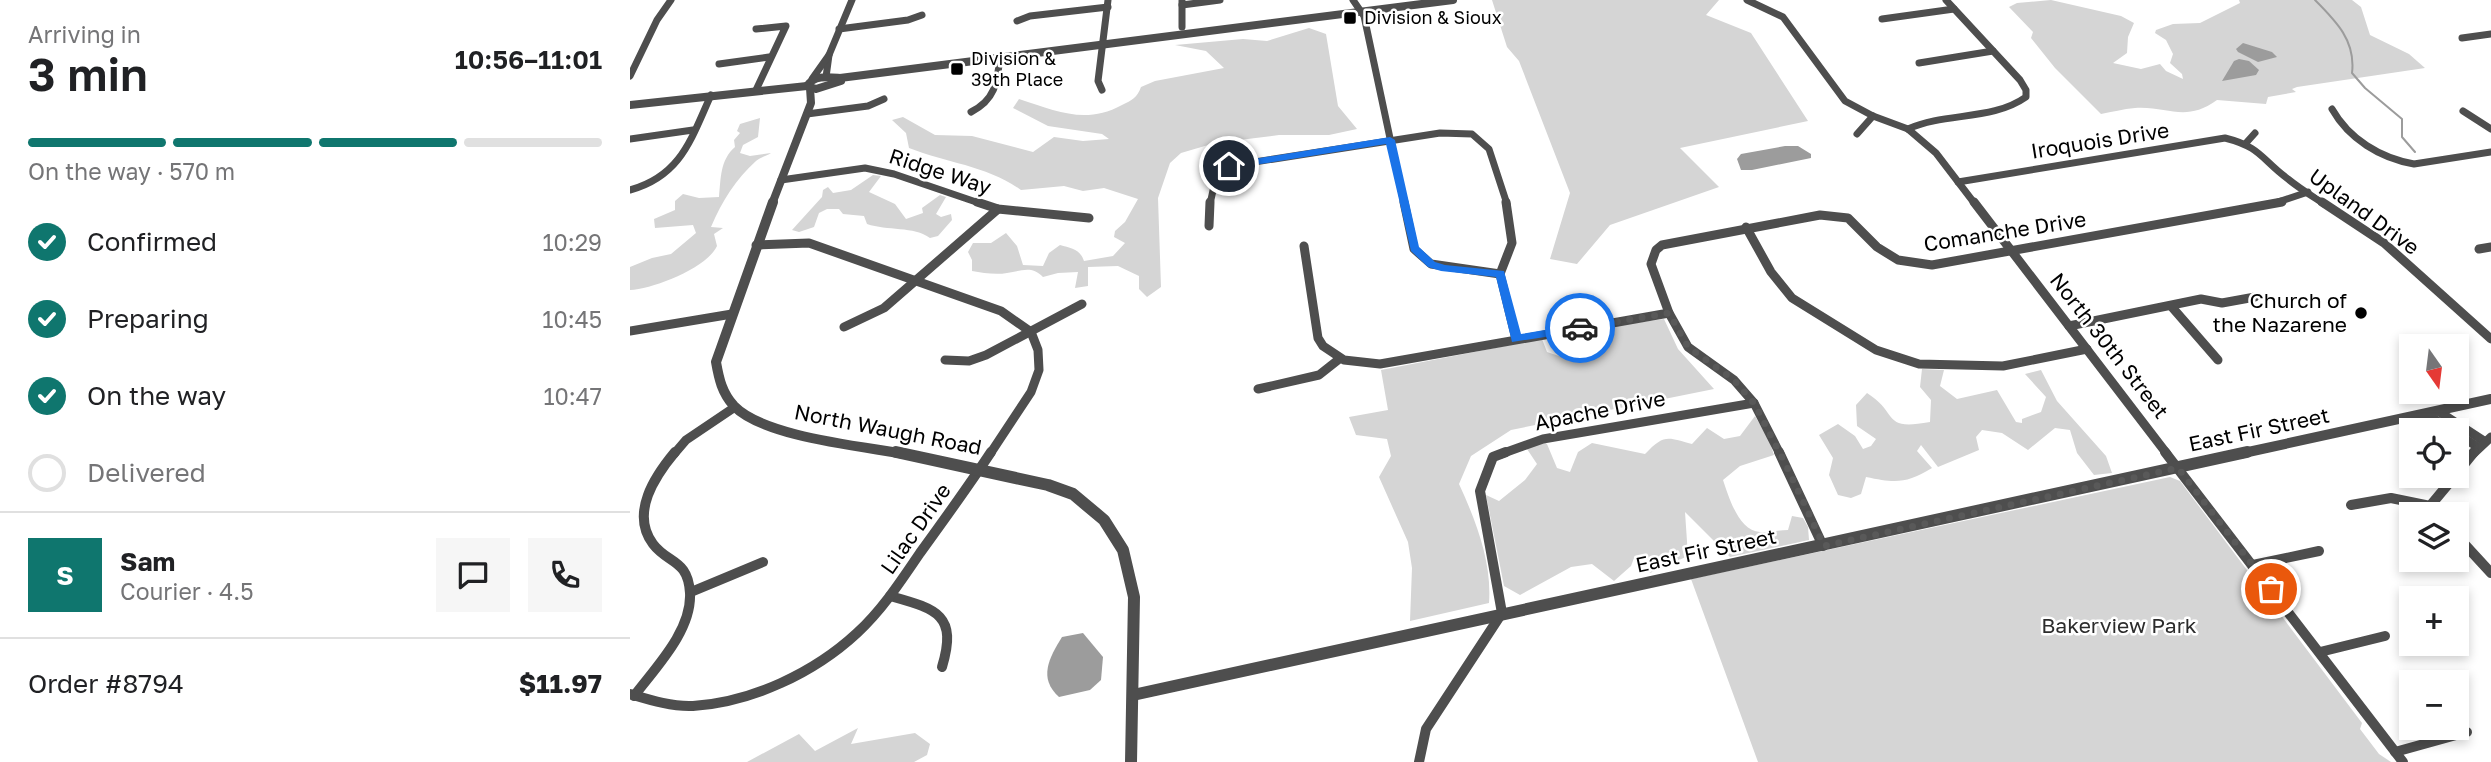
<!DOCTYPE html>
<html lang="en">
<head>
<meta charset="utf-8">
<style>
  body { margin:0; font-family:"Golos Text",sans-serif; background:#f6f6f6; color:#202124; height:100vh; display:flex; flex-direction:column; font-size:26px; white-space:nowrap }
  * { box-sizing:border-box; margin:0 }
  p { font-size:23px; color:#757577 }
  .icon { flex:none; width:38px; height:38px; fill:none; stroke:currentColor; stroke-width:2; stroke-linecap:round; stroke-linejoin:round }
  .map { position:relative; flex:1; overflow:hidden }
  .sheet { display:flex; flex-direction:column; background:#fff; width:630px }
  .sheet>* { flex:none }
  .needle { width:46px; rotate:166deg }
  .buttons { position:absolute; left:1769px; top:334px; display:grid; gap:14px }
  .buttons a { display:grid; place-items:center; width:70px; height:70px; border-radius:0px; background:#fff; box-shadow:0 4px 10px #0003; font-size:35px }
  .pin { position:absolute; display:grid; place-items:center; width:60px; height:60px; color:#fff; margin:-30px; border:4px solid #fff; border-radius:50%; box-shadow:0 2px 7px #0007 }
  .courier { position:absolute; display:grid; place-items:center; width:70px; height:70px; margin:-35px; border:5px solid #1a73e8; border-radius:50%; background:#fff; color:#222; box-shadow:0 2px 9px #0007 }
  .head em { font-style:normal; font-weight:600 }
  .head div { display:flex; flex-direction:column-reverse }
  .head { display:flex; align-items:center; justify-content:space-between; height:119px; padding:0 28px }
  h1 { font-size:46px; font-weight:600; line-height:52px }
  .bar { display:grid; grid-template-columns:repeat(4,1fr); gap:10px 7px; align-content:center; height:84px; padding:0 28px }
  .bar i { height:9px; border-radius:5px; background:#e0e0e0 }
  .bar .active { background:#0f766e }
  .bar p { grid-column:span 4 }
  .line { display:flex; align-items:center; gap:18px; padding:0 28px; border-top:2px solid #e0e0e0 }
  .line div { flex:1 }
  .round { display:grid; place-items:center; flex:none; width:74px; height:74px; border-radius:0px; background:#f6f6f6 }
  ol { padding:0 28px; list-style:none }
  li { display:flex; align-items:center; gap:21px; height:77px }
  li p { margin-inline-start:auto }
  li .icon { padding:7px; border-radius:50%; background:#0f766e; color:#fff; stroke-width:4 }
  li:last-child { color:#757577 }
  li i { width:38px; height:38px; border:4px solid #e0e0e0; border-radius:50% }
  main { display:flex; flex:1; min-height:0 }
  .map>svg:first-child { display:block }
  .green { fill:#d5d5d5 }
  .water { fill:#9c9c9c }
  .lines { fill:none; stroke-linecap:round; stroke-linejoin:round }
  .stream { stroke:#9c9c9c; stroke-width:2 }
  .minor-far2 { stroke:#4e4e4e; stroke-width:7 }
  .minor-far1 { stroke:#4e4e4e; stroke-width:9 }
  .minor { stroke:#4e4e4e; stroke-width:10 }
  .tertiary-far2 { stroke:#4e4e4e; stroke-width:8 }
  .tertiary-far1 { stroke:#4e4e4e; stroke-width:10 }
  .tertiary { stroke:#4e4e4e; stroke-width:12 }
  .route { fill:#1a73e8 }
  .done { stroke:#595959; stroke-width:7; stroke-dasharray:0 12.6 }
  .poi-dot { fill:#000; stroke:#fff; stroke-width:2.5 }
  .labels { text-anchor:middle; stroke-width:5; stroke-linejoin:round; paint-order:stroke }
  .far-poi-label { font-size:18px; fill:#000; stroke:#fff; text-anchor:start }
  .street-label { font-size:21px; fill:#000; stroke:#fff }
  .poi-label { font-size:21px; fill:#000; stroke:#fff; text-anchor:end }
  .park-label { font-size:21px; fill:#2c2c2c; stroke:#fff }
</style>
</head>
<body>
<main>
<section class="sheet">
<div class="head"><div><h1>3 min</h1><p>Arriving in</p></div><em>10:56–11:01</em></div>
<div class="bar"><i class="active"></i><i class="active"></i><i class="active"></i><i></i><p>On the way · 570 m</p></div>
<ol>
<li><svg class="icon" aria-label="check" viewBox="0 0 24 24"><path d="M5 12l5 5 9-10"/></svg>Confirmed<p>10:29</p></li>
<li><svg class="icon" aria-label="check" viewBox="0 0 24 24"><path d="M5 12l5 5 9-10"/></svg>Preparing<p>10:45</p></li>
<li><svg class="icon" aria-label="check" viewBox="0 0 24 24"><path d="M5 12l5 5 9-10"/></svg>On the way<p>10:47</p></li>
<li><i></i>Delivered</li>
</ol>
<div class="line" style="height:126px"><b class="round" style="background:#0f766e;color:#fff">S</b><div><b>Sam</b><p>Courier · 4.5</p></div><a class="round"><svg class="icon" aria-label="chat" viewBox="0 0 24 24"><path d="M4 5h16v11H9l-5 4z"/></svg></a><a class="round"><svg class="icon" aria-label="phone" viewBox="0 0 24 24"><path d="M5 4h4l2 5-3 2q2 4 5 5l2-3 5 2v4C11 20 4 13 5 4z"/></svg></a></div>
<div class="line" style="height:91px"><div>Order #8794</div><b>$11.97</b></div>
</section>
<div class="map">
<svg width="1861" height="762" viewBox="0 0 1861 762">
  <rect width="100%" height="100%" fill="#fff"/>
  <g class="green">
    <path d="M862 0H1089L1076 15 1121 33 1178 121 1050 148 1089 187 980 225 947 264 920 259 940 193 889 61 877 47Z"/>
    <path d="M1421 0 1491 16 1504 23 1498 37 1497 53 1483 63 1511 69 1530 64 1536 71 1553 79 1552 74 1540 63 1543 54 1536 40 1525 33 1526 30 1543 24 1570 23 1610 3 1609 0H1722L1731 7 1740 35 1779 54 1795 68 1667 87 1662 89 1666 92 1638 97 1636 104 1587 100C1555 123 1539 106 1505 108 1493 109 1482 112 1471 114L1425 68 1401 38 1403 32 1379 7 1387 3Z"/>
    <path d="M679 28 696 34 708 106 727 129 699 135H649L585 143 551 153 540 163 528 198 531 287 517 297 509 289V276L488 266 458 267V286L445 288 448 272 428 273 413 277C401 265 392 271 377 273 366 275 353 273 342 271V260L338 252 343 243H361L376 233 387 246 393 265 413 266 419 253 430 245C441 248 450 249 454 261L483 256 495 243 484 237 485 231 495 222 508 199 474 188 453 191 434 186 391 190C358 166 317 163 279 148L276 133 262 120 273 117 305 135 342 136 403 152 424 137 453 141 479 139 472 134 418 126 383 108 389 99C427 111 455 125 492 105 502 100 507 98 511 87L525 81 594 68 576 51 545 45 613 39 637 41Z"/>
    <path d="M130 118 128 137 113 145 110 153 120 156 141 153C137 156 130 157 126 161 106 179 92 201 81 227L93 228 84 234 87 246C77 268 23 289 0 290V267L22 258 41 254 66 233 63 225 25 228 24 219 45 210V201L53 194 69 198 89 197C91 178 90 160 105 147L104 140 110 133 107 131 110 124Z"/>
    <path d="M243 175 251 176 239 192 265 204 276 219 293 213 292 208 310 195 316 197 306 214 311 217 321 214 322 220 308 236 300 238C284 226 257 231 237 224L234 216 213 214 209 209H197L189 213 184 227 169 232 162 230 192 197 193 190 198 187 203 193 221 190Z"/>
    <path d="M1034 319 1048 349 1084 389 881 430 841 456 829 484C846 521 862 562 859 603L780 621 782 568 778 542 749 477 761 456 757 439 726 435 719 417 758 410 751 370 912 339 917 352 941 360 950 351 947 331Z"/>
    <path d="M1292 369 1314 370 1310 386 1327 399 1367 390 1386 422 1392 423V419L1411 412 1416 397 1395 374 1411 370 1427 401 1476 456 1482 473 1464 475 1447 453 1440 430 1425 428 1398 450 1372 433 1352 430 1346 437 1349 450 1308 467 1291 445 1287 451 1302 468C1276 484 1265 483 1236 477L1231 494 1221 498 1208 495 1199 475 1203 458 1189 435 1208 424 1225 436 1233 449 1241 446 1246 439 1227 426 1226 405 1237 393C1270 414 1251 431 1300 422L1301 400 1290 387Z"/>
    <path d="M1125 416 1139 440 1144 455 1110 466 1093 480C1099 498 1109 531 1130 532 1139 533 1149 530 1158 530L1162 516 1173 518 1178 527 1179 540 1100 557 1055 512 1058 556 1020 573 1004 558 1001 566 984 581 962 564 941 567 890 595 874 586 856 495 869 501 895 480 907 464 893 443 906 438 917 444 927 468 940 472 948 452 962 443 1015 454C1034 434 1037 437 1062 444L1077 428 1094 439 1110 436Z"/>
    <path d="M1540 477 1550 481 1732 723 1730 729 1749 754 1761 762H1128L1061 579Z"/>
    <path d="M228 728 221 744 285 733 300 744 297 755 284 762H117L169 734 185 751Z"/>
  </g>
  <g class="water">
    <path d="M1613 43 1642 52 1647 57 1628 62 1608 52 1606 49Z"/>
    <path d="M1609 59 1619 61 1629 70 1626 75 1592 81 1604 61Z"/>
    <path d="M1155 146H1168L1181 154V158L1122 170H1111L1107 159 1111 154Z"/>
    <path d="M453 633 473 657 471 680 460 690 429 697C408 678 419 658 432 637Z"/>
  </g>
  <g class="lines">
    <path class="stream" d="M1685 0C1706 21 1726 41 1722 73L1735 88 1772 119V137L1785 152"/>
    <g class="minor-far2">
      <path d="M723 0 734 16 774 204"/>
      <path d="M1117 0 1153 17 1215 101 1243 116 1278 129 1306 153 1345 204"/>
      <path d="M552 1V27"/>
      <path d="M552 5 590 0"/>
      <path d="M1252 19 1324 9"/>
      <path d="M387 21 400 16 478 7"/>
      <path d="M126 29 156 26 126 90"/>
      <path d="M209 29 278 20 292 15"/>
      <path d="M1832 38 1861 34"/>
      <path d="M1289 63 1363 51"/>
      <path d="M89 64 139 57"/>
      <path d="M0 76 27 20 41 0"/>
      <path d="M196 77 199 55 222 0"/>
      <path d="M182 79 199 55"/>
      <path d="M472 90 468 81 478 0"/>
      <path d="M1702 109C1719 139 1750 158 1784 164L1861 152"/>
      <path d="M1833 111 1861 129"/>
      <path d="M341 112C365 100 367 83 370 58"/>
      <path d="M177 114 238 106 254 99"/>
      <path d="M1278 129C1316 112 1362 121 1396 97V90L1390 80 1316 0"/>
      <path d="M1227 134 1243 116"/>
      <path d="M0 139 63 130"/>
      <path d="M1616 143 1625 133"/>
      <path d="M151 180 235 168 264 174 352 204"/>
      <path d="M1328 182 1595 138C1631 147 1631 159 1658 179 1669 188 1682 196 1694 204"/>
      <path d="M0 190C51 176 61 139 81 95"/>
      <path d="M580 204 586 177 599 166 810 133 842 134 859 149 877 204"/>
      <path d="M1642 204 1678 192"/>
    </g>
    <g class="minor-far1">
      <path d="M347 202 368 209 459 218"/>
      <path d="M774 202 784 249 801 264 870 274"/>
      <path d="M876 202 882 243 870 274 886 339"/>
      <path d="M1344 202 1537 454"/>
      <path d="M1692 202 1754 243 1861 339"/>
      <path d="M579 226 580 202"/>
      <path d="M1116 227 1141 272 1162 298 1246 350 1289 364 1373 366 1457 349"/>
      <path d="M126 245 179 243 371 311 401 332 408 350 409 370 401 392 360 454"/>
      <path d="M674 246 688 338 693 346 714 360 750 364 1039 313"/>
      <path d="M1849 249 1861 247"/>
      <path d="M1541 306 1588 360"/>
      <path d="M1439 326 1571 299 1592 303 1625 297"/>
      <path d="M214 327 254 308 368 209"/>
      <path d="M0 331 102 314"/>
      <path d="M315 360 339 361 356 355 452 304"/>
      <path d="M628 389 689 375 708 360"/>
      <path d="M1808 411 1854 441"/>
      <path d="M1796 414 1822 430"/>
      <path d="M1827 434 1848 447"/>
      <path d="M44 454 56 440 105 407"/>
      <path d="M871 454 913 439 1124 403"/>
      <path d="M1150 454 1124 403 1104 380 1058 347 1039 313 1021 264 1026 250 1032 245 1190 215 1218 218 1247 247 1268 260 1302 265 1652 202"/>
      <path d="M1843 454 1861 437"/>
    </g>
    <g class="minor">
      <path d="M1149 452 1193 546"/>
      <path d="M1535 452 1773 762"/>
      <path d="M1827 473 1844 452"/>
      <path d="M1721 505 1761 498 1800 506"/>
      <path d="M1807 514 1800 506 1825 476"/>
      <path d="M1827 536 1861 573"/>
      <path d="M1623 565 1689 551"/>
      <path d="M61 592 133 562"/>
      <path d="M260 596C306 609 328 614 312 667"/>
      <path d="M1690 652 1755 636"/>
      <path d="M0 694C20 700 42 707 63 706 122 702 184 673 227 633 252 610 271 581 290 553 314 520 338 487 361 452"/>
      <path d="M4 696C25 668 62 631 60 593 58 559 38 564 23 544 0 513 25 476 45 452"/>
      <path d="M1765 752 1837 732"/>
      <path d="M789 762 796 729 872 613 850 491 863 457 876 452"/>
    </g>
    <g class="tertiary-far2">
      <path d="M177 86C184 75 198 77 210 78L823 0"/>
      <path d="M177 86 186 89 211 81"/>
      <path d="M0 105 177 86"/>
      <path d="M142 204 181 103 180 88"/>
    </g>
    <g class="tertiary-far1">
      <path d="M143 202 86 362C89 379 92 393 104 406 134 437 231 446 275 454"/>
      <path d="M1609 454 1861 399"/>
    </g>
    <g class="tertiary">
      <path d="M266 452 418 485 443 494 474 520 493 550 504 597 501 762"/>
      <path d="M503 695 1617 452"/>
    </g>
  </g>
  <path class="route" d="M760 137 765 140 789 247 805 262 815 265 874 271 891 334 950 324 954 325V331L882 342 866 277 811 271 798 267 781 251 756 144 599 169 594 166 599 163Z"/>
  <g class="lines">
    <path class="done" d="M950 328 1039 313 1058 347 1104 380 1124 403 1156 465 1194 546 1548 468 1641 589"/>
  </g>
  <g class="poi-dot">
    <rect x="713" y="11" width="14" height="14" rx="3.5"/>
    <rect x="320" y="62" width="14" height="14" rx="3.5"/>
    <circle cx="1731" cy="313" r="7"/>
  </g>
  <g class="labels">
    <g class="far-poi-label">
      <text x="734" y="24">Division &amp; Sioux</text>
      <text x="341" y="65">Division &amp;<tspan x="341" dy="21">39th Place</tspan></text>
    </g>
    <g class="street-label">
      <text transform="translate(1470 141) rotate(-9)" y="7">Iroquois Drive</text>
      <text transform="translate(310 172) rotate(18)" y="7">Ridge Way</text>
      <text transform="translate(1734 212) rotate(36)" y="7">Upland Drive</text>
      <text transform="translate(1375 232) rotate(-9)" y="7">Comanche Drive</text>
      <text transform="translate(1479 346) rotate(52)" y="7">North 30th Street</text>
      <text transform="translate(970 411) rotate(-11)" y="7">Apache Drive</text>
      <text transform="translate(258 430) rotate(11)" y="7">North Waugh Road</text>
      <text transform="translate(1629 430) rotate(-12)" y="7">East Fir Street</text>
      <text transform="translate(286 529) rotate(-55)" y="7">Lilac Drive</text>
      <text transform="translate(1076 551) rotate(-12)" y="7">East Fir Street</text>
    </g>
    <g class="poi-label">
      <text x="1717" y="308">Church of<tspan x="1717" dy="24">the Nazarene</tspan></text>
    </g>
    <g class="park-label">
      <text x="1489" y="633">Bakerview Park</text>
    </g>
  </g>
</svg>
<div class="buttons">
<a><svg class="needle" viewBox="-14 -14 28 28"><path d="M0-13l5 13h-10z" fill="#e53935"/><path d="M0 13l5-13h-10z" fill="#757577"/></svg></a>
<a><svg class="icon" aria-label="locate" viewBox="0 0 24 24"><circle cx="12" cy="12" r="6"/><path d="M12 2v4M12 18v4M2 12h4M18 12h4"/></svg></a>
<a><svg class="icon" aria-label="layers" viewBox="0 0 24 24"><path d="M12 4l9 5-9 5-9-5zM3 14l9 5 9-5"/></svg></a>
<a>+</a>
<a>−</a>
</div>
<div class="pin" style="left:1641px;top:589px;background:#ea580c"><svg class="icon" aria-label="bag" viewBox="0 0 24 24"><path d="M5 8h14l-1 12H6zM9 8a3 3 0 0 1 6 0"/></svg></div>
<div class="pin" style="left:599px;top:166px;background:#1f2937"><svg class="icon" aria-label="home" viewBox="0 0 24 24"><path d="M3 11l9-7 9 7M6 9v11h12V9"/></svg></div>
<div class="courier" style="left:950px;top:328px"><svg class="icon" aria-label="car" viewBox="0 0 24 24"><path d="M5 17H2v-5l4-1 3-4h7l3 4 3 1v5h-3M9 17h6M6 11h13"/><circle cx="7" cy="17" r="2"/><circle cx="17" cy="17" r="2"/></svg></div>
</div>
</main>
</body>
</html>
